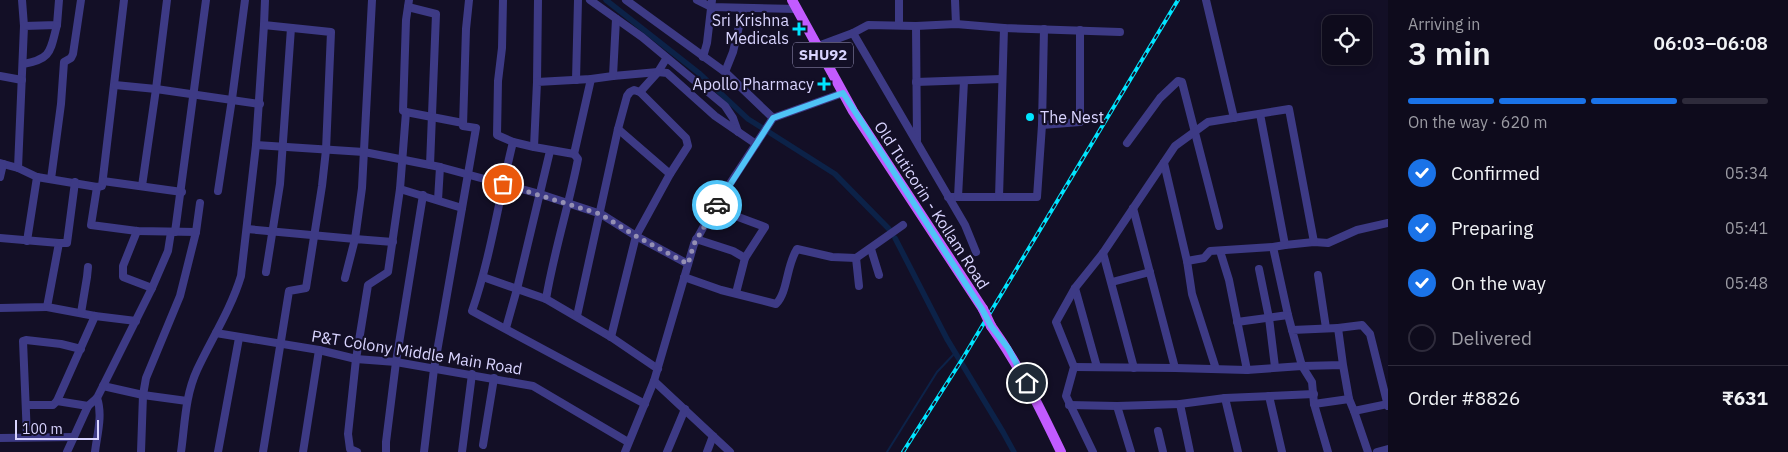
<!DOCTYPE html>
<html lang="en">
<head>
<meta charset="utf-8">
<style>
  body { margin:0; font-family:"IBM Plex Sans",sans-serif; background:#171425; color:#f1f3f6; height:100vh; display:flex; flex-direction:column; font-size:19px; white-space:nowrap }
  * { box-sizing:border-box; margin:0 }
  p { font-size:16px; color:#9b9ba3 }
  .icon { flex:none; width:28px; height:28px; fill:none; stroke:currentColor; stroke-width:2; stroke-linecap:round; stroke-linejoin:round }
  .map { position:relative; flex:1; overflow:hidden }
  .drawer { display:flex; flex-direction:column; background:#0e0b1c; width:400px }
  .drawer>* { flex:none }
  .tools { position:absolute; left:1322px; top:15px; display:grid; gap:10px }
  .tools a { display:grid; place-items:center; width:50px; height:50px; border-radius:10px; background:#0e0b1c; box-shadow:0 2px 8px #0003,0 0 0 1px #2e2b3b; font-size:25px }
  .scale { position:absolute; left:15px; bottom:12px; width:84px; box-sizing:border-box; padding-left:5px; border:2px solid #d9d4ff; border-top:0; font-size:14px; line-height:18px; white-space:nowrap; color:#d9d4ff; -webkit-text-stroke:4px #130f26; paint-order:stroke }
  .pin { position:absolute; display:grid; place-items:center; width:42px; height:42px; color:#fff; margin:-21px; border:2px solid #fff; border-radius:50%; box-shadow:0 1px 5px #0007 }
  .courier { position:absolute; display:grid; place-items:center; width:50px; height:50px; margin:-25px; border:4px solid #4fc3f7; border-radius:50%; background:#fff; color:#222; box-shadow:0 1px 6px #0007 }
  .head em { font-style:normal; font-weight:600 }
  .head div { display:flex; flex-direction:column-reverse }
  .head { display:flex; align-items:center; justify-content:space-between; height:85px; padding:0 20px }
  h1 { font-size:32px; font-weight:600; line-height:38px }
  .bar { display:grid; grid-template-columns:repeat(4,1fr); gap:8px 5px; align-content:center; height:60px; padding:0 20px }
  .bar i { height:6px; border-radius:4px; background:#2e2b3b }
  .bar .current { background:#1a73e8 }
  .bar p { grid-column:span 4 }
  .line { display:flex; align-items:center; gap:12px; padding:0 20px; border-top:1px solid #2e2b3b }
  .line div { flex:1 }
  ol { padding:0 20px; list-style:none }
  li { display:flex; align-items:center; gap:15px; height:55px }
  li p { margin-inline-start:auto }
  li .icon { padding:5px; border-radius:50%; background:#1a73e8; color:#fff; stroke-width:4 }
  li:last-child { color:#9b9ba3 }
  li i { width:28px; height:28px; border:2px solid #2e2b3b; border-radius:50% }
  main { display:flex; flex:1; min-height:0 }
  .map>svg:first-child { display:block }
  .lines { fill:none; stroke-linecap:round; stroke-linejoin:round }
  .stream { stroke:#0c2248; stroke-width:2 }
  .canal { stroke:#0c2248; stroke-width:5.5 }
  .minor { stroke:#3d3a85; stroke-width:8 }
  .major { stroke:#c25bff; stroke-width:10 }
  .rail-casing { stroke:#00e5ff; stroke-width:4 }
  .rail { stroke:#130f26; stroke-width:2; stroke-dasharray:5.5; stroke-linecap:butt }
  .major-bridge { stroke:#c25bff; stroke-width:10 }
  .done { stroke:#948fb3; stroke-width:5; stroke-dasharray:0 9 }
  .route { stroke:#4fc3f7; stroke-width:6 }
  .poi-dot { fill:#00e5ff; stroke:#130f26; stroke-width:2 }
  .labels { text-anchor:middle; stroke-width:4.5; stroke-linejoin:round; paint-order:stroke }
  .shield { fill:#130f26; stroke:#9e99be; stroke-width:1 }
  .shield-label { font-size:15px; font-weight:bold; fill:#d9d4ff }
  .poi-label { font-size:16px; fill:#d9d4ff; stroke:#130f26; text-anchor:end }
  .street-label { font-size:16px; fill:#d9d4ff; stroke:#130f26 }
</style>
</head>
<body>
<main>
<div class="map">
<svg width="1388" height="452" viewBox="0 0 1388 452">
  <rect width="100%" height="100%" fill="#130f26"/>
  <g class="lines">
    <path class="stream" d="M887 452 937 372 955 353"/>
    <g class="canal">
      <path d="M606 0 700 74 748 119 835 174 889 229"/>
      <path d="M895 238 947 339 1003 432 1014 452"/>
    </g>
    <g class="minor">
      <path d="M22 0 24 26"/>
      <path d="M59 0 57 25 24 26 18 168 37 177 97 187 102 186 124 0"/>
      <path d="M503 0 502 48 498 81 497 135 513 142"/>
      <path d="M590 0 642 37 725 106 733 118 738 132"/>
      <path d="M626 0 725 72 773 118"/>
      <path d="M697 0 711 7 797 9"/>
      <path d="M899 0V25"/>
      <path d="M955 0 956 24"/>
      <path d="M1206 0 1234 118"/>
      <path d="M408 7 436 14 430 165"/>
      <path d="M264 25 265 0"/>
      <path d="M916 26 917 140"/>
      <path d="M853 33 868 25 916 26 956 24 1004 28 1120 32"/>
      <path d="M818 46 853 33 965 225 976 252"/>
      <path d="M703 57 707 43 712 0"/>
      <path d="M23 64C52 59 50 51 57 25"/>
      <path d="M725 72 733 52 743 9"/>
      <path d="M0 76 22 80"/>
      <path d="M613 76 658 72 667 73 715 116 756 144"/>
      <path d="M576 80 578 0"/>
      <path d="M537 82 538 0"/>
      <path d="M916 82 1001 79"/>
      <path d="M115 85 156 89 260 104"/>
      <path d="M640 92 658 72 666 59"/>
      <path d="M406 112 463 123"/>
      <path d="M1260 114 1285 245 1314 242 1328 243 1357 230 1388 223"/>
      <path d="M1042 125 1080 122V30"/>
      <path d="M618 129 670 174"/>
      <path d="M1127 143 1160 98 1178 81 1182 82 1219 226"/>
      <path d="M256 145 364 152 440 167 540 194 601 214 636 236 688 264"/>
      <path d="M534 147 513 142C499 198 491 256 472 311L645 404"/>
      <path d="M574 154 591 79"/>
      <path d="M0 163 18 168"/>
      <path d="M1164 163 1187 261 1192 294 1216 369"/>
      <path d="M0 177 3 164"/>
      <path d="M51 179 61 104 64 62 71 58 73 54 81 0"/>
      <path d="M103 181 182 192"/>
      <path d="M142 186 156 89 167 0"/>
      <path d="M97 187 91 225 137 231 196 232"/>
      <path d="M400 189 462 208"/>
      <path d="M218 191 232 99 245 0"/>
      <path d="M948 197H1037L1042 125 1044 29"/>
      <path d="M958 197 964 81"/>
      <path d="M999 197 1004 28"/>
      <path d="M438 200 440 167"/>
      <path d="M714 208 765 227 745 258"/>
      <path d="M1133 208 1175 368"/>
      <path d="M247 229 355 239 362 188 372 0"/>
      <path d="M137 231 123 266V277L152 288"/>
      <path d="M175 232 206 0"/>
      <path d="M0 238 59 243 47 307 0 308"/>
      <path d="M696 239 733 251 745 258 736 293"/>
      <path d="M27 241 37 177"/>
      <path d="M59 243H67L75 182"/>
      <path d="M1273 247 1288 315"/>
      <path d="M871 249 879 275"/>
      <path d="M1220 251 1229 280 1247 370"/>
      <path d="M1103 253 1134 368"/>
      <path d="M856 258 859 286"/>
      <path d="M1187 261 1204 258 1210 251 1273 247 1285 245"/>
      <path d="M1259 269 1269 318 1275 367"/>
      <path d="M266 272 280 184 291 28"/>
      <path d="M1318 275 1326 328"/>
      <path d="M483 277 546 299 611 337 658 369"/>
      <path d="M684 277 721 290 776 304C788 292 786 266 797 249L832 257 856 258 903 225"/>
      <path d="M345 278 355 239 393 242"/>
      <path d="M1112 282 1150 272"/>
      <path d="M1075 288 1097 367"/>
      <path d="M546 299C554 251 569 205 578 159L574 154 534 147 537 82 591 79 613 76 616 19"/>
      <path d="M47 307 95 316 136 321"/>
      <path d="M81 313 87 277 88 267"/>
      <path d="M577 316 618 129 627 96 630 92 634 90 640 92 686 138 688 146 670 174 636 236 611 337"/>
      <path d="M1237 322 1288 315 1292 330"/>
      <path d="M506 328 517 289 550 151"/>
      <path d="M1338 328 1362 325 1370 334 1388 406"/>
      <path d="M216 333 319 350 356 359 396 362 533 386 628 442"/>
      <path d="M1343 365 1338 328 1292 330 1302 366 1343 365 1349 399 1354 411 1388 404"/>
      <path d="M1074 367 1175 368 1247 370 1302 366 1312 382 1314 404 1328 452"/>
      <path d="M654 381 730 452"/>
      <path d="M103 386 143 395 187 401"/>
      <path d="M1269 396 1282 452"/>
      <path d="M1225 398 1238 452"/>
      <path d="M1180 404 1190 452"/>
      <path d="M1314 404 1349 399"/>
      <path d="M26 405H53L57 401"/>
      <path d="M1069 405 1117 406 1180 404 1225 398 1314 394"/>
      <path d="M88 406 57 401 95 316"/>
      <path d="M1117 406 1131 452"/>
      <path d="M1354 411 1368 452"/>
      <path d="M1158 431 1163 452"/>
      <path d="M27 437 23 341 26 340 61 344 81 349"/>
      <path d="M0 438 74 437"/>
      <path d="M483 445 494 378"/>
      <path d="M67 452 88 406 97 398 152 288 168 251 171 232"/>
      <path d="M95 452C97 435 103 415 97 398"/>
      <path d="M141 452 143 395 146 378 180 296 196 232 200 203"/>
      <path d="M181 452C185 424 185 396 197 370 212 338 231 309 241 276L256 145 264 25 331 32 326 150 322 186 306 288 289 291 263 452"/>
      <path d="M218 452 239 338"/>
      <path d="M303 452 319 350"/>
      <path d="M357 452 350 449 348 434 356 359 368 285 388 272 400 189 406 112 403 111 406 20 409 0"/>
      <path d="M386 452V442L396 362 423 195"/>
      <path d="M424 452 434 369 476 128 463 126 466 29 469 0"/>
      <path d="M462 452 472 374"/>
      <path d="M625 452 654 381 694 244 714 208 773 118 843 93"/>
      <path d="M667 452 685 409"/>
      <path d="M707 452 713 436"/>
      <path d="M1093 452 1066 396 1074 367 1056 322 1075 288 1103 253 1175 146 1208 122 1289 109 1314 242"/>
      <path d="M1377 452 1388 449"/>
    </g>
    <g class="major">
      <path d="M792 0 853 111 983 309"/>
      <path d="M991 326C1019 365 1040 408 1061 452"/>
    </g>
    <defs>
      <path id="rail" d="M903 452 963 358 1178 0"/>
    </defs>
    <use href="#rail" class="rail-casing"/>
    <use href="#rail" class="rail"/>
    <path class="major-bridge" d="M983 309 991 326"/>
  </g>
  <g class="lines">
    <path class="done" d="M503 184 600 214 636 236 688 264 694 244 717 205"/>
    <path class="route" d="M717 205 773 118 843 93 982 309 991 326 1008 348 1027 383"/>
  </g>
  <g class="poi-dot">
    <path d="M796.5 21.5h5v5h5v5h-5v5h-5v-5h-5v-5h5z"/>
    <path d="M821.5 76.5h5v5h5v5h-5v5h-5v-5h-5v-5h5z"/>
    <circle cx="1030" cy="117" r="5"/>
  </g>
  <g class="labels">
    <rect class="shield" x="793" y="42.5" width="60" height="25" rx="4"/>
    <g class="shield-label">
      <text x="823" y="60">SHU92</text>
    </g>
    <g class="poi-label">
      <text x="789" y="26">Sri Krishna<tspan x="789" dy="18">Medicals</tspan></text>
      <text x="814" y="90">Apollo Pharmacy</text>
      <text x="1040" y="123" text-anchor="start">The Nest</text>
    </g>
    <g class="street-label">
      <text transform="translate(932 205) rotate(57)" y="6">Old Tuticorin - Kollam Road</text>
      <text transform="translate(417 352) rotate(9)" y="6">P&amp;T Colony Middle Main Road</text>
    </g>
  </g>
</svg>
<div class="tools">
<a><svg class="icon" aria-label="locate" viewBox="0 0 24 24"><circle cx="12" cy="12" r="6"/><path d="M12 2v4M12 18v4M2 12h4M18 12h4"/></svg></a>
</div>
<div class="scale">100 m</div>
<div class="pin" style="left:503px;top:184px;background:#ea580c"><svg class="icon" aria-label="bag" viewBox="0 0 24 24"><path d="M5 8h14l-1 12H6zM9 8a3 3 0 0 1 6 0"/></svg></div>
<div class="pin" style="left:1027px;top:383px;background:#1f2937"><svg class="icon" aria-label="home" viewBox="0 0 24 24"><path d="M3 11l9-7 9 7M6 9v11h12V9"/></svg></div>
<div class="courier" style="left:717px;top:205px"><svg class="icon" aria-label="car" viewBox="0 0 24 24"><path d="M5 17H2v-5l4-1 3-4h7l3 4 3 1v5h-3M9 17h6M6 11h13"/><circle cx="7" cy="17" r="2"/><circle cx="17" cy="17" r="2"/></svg></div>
</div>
<section class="drawer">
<div class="head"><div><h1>3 min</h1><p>Arriving in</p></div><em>06:03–06:08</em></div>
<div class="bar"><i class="current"></i><i class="current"></i><i class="current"></i><i></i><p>On the way · 620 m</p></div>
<ol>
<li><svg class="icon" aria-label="check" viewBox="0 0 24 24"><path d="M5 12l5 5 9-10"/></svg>Confirmed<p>05:34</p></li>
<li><svg class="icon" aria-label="check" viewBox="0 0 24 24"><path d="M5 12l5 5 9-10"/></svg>Preparing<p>05:41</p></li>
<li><svg class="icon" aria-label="check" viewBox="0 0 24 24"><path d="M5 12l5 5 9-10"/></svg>On the way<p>05:48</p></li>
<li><i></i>Delivered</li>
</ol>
<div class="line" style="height:65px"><div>Order #8826</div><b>₹631</b></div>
</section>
</main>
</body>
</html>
